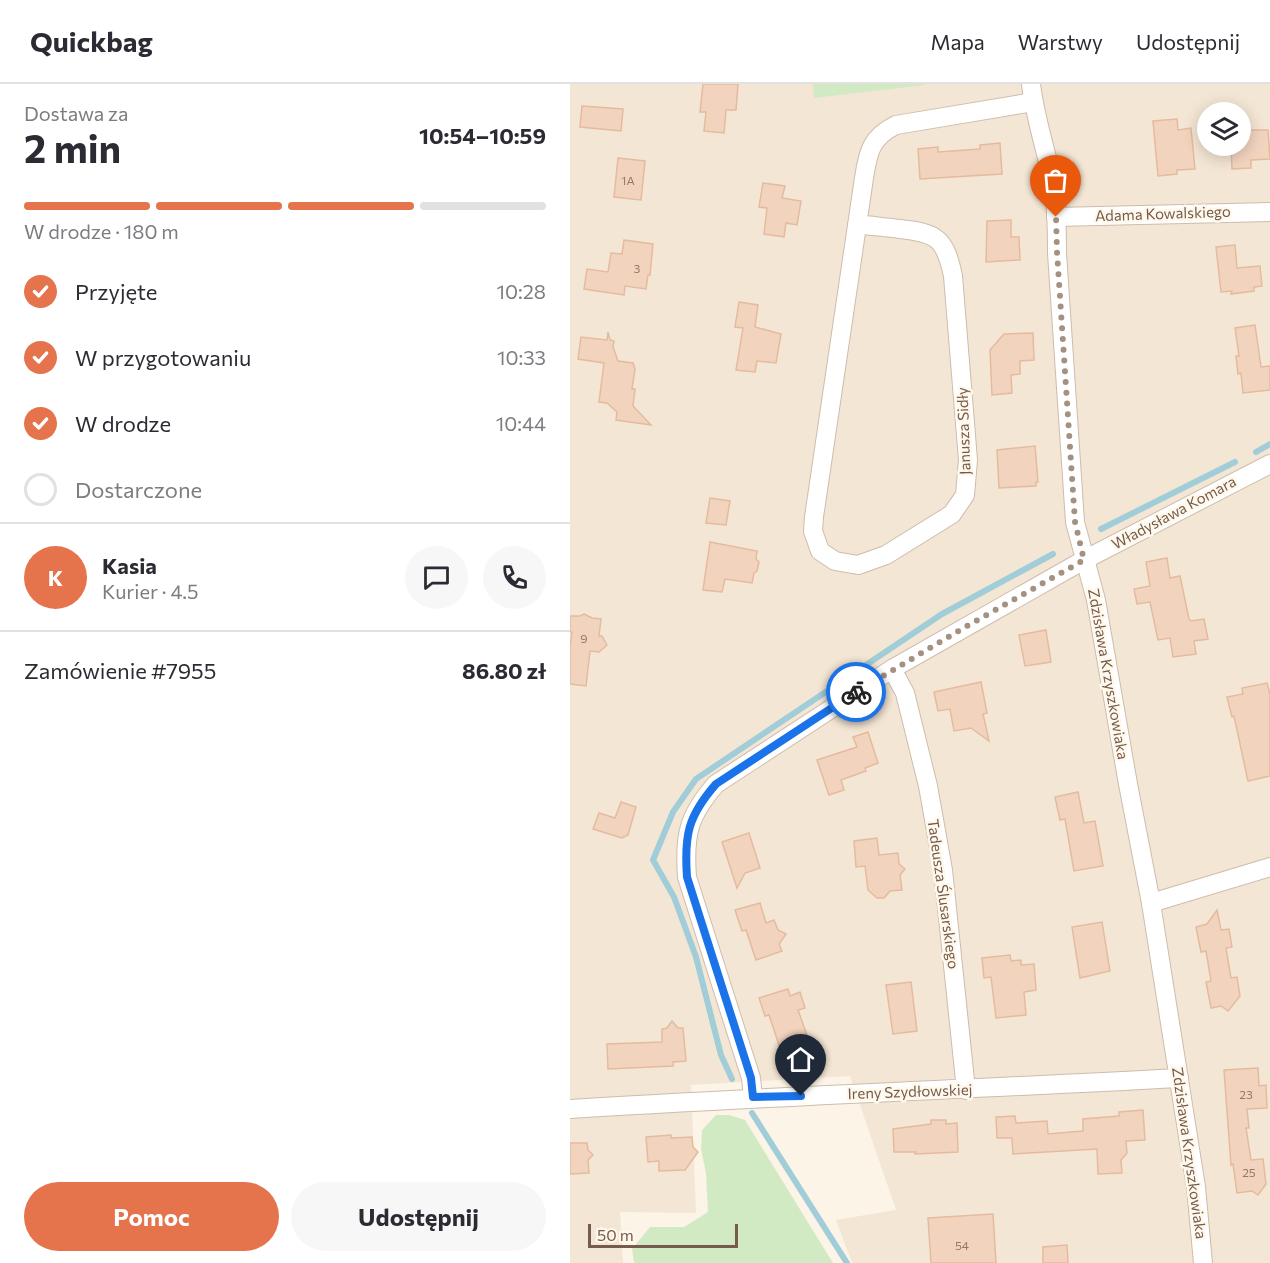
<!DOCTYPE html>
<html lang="pl">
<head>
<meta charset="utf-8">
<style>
  body { margin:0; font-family:Commissioner,sans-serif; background:#f7f7f7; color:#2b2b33; height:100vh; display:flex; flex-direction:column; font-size:22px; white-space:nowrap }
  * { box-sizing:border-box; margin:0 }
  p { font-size:20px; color:#7c7c81 }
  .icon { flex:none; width:33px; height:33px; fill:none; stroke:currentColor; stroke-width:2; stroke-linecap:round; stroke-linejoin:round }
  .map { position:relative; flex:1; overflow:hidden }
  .panel { display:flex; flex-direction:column; background:#fff; width:570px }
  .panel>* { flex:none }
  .tools { position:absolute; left:627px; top:18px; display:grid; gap:12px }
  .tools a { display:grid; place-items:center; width:54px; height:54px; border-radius:50%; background:#fff; box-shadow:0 3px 15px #0003; font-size:30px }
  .scale { position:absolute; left:18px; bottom:15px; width:150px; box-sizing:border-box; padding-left:6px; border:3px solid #755b4b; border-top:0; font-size:16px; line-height:21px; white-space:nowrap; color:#755b4b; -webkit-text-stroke:4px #fff8ec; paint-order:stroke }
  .pin { position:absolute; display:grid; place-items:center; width:51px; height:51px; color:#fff; margin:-62px -26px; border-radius:50% 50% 50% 0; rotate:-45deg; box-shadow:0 0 6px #0007 }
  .pin .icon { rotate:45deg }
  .courier { position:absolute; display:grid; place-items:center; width:60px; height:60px; margin:-30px; border:4px solid #1a73e8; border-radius:50%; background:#fff; color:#222; box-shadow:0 2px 8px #0007 }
  .head em { font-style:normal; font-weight:700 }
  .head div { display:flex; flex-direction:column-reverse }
  .head { display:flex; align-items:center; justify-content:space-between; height:102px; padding:0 24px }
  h1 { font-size:39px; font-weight:700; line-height:45px }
  .bar { display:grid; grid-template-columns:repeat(4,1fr); gap:9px 6px; align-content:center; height:72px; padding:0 24px }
  .bar i { height:8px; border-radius:4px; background:#e1e1e2 }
  .bar .active { background:#e5734c }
  .bar p { grid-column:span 4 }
  .line { display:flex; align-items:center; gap:15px; padding:0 24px; border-top:2px solid #e1e1e2 }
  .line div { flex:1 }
  .round { display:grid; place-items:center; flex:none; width:63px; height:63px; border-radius:32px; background:#f7f7f7 }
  ol { padding:0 24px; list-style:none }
  li { display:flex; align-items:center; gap:18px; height:66px }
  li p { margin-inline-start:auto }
  li .icon { padding:6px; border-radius:50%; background:#e5734c; color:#fff; stroke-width:4 }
  li:last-child { color:#7c7c81 }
  li i { width:33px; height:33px; border:3px solid #e1e1e2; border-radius:50% }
  .primary-button { display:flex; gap:12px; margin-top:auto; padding:12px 24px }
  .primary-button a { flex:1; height:69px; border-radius:36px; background:#e5734c; color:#fff; font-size:24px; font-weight:700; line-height:69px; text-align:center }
  .primary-button a+a { background:#f7f7f7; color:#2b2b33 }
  header { display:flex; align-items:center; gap:36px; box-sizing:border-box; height:84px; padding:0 30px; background:#fff; border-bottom:2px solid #e1e1e2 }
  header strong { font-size:28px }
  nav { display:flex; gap:33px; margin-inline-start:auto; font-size:21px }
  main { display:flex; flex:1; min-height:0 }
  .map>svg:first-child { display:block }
  .residential { fill:#f4e6d4; fill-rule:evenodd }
  .green { fill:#d2eac4 }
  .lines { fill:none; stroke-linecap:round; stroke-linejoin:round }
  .stream { stroke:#a0cdd8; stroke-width:6 }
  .building { fill:#f2d4be; stroke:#e4bb9e; stroke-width:1.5 }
  .street-casing { stroke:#cebcac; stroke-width:20 }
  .street { stroke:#fff; stroke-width:18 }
  .done { stroke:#a49181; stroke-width:6; stroke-dasharray:0 10.8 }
  .route { stroke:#1a73e8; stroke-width:8 }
  .labels { text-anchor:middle; stroke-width:5; stroke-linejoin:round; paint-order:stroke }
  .number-label { font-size:12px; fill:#947968 }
  .street-label { font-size:15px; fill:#755b4b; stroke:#fff8ec }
</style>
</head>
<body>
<header>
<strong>Quickbag</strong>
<nav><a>Mapa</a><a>Warstwy</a><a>Udostępnij</a></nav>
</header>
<main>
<section class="panel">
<div class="head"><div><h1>2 min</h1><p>Dostawa za</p></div><em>10:54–10:59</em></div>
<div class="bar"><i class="active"></i><i class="active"></i><i class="active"></i><i></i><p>W drodze · 180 m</p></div>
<ol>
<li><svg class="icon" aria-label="check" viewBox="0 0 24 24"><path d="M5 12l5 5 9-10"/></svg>Przyjęte<p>10:28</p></li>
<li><svg class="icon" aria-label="check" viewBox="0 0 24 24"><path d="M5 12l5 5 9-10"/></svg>W przygotowaniu<p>10:33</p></li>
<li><svg class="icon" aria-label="check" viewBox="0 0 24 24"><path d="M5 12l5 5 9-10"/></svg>W drodze<p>10:44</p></li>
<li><i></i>Dostarczone</li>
</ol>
<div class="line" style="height:108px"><b class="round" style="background:#e5734c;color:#fff">K</b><div><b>Kasia</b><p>Kurier · 4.5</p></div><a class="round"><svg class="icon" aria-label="chat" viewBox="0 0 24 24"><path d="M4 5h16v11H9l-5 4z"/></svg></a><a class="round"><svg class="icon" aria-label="phone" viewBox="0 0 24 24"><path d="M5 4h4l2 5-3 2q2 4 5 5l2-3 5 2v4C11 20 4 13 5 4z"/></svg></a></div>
<div class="line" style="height:78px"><div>Zamówienie #7955</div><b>86.80 zł</b></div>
<div class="primary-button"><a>Pomoc</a><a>Udostępnij</a></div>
</section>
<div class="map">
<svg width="700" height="1179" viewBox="0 0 700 1179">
  <rect width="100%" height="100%" fill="#fcf4e6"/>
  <path class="residential" d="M0 0H700V1179H282L266 1136 326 1126 280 992 121 1001 126 1129 50 1128 53 1179H0ZM638 28H670V62H638Z"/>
  <g class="green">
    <path d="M243 0H355V1L244 14Z"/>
    <path d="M146 1031H159L175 1036 263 1179H64L62 1165 80 1143H114L138 1128 136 1089 131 1065 132 1046Z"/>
  </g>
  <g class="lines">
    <g class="stream">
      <path d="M686 368 700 360"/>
      <path d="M531 445 665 378"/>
      <path d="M162 995 151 971 126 873 104 813 83 776 103 728 126 695 372 530 483 470"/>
      <path d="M182 1029 277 1179"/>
    </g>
  </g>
  <g class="building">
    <path d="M133 0H168L166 26H156L154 49 134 47 136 28H130Z"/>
    <path d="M12 22 53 25 51 47 10 43Z"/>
    <path d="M607 35 608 46 621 44 625 85 607 86V90L588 92 583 37Z"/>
    <path d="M670 46H698L700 75 681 76V84L662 85 661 62H670Z"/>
    <path d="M430 59 432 90 350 95 348 65 368 63V68L410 65V61Z"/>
    <path d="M48 74 75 77 71 116 44 113Z"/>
    <path d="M193 99 215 102 212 114 231 117 227 141 216 139 214 153 194 150 197 124 189 123Z"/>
    <path d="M441 136V153H449L450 176 416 178 417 137Z"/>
    <path d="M54 156 83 160 80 191H78L76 205 55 202 54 211 14 205 17 185 38 188 41 169 52 170Z"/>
    <path d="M665 161 667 184 690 182 692 202 684 203V207L661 210 662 207 651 208 646 163Z"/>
    <path d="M169 218 188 221 185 243 211 250 206 279 187 277 185 288 166 286 173 244 165 243Z"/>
    <path d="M685 241 691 283 700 282V306L673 309 671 289 668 290 666 272H669L665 244Z"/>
    <path d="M38 248 40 256 44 257 43 263 48 277 63 279 65 285 62 305H65L63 322 81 341 46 336 47 328 37 319 29 318 34 279 8 275 11 253 37 256Z"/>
    <path d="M463 249 464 276 450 277V290L441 291 442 309 422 311 420 266 434 250Z"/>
    <path d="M465 362 468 398H466V402L429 404 427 366Z"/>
    <path d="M140 414 160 417 156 441 136 439Z"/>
    <path d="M140 458 187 467 186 475 189 478 187 487 184 489 182 499 155 495 152 508 133 506Z"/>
    <path d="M597 474 600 494 610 492 619 535 621 537 634 535 638 555 624 557 626 570 603 573 600 554 588 556 580 518 567 520 564 505 580 502 576 478Z"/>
    <path d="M14 530 22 534 31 535 29 552H32L37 561 29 568 20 567 16 602 0 600V563L2 548H0V532H10Z"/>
    <path d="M476 546 481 578 455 582 449 551Z"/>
    <path d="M411 598 417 629 413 630 419 657 401 644 384 647 380 625 368 627 364 608Z"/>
    <path d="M697 599 700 610V692L678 697 664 632 662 633 657 613 673 610 672 604Z"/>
    <path d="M298 648 308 679 295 684 296 687 271 696 274 706 259 711 247 676 287 663 283 653Z"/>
    <path d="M508 708 514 739 525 737 533 782 504 787 495 735 490 736 485 713Z"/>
    <path d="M51 718 66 723 58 751 52 754 23 745 29 729 45 734Z"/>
    <path d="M179 749 190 784 175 789 167 804 152 758Z"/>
    <path d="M307 754 309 771 328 769 329 780 335 785 330 791 332 806 320 807 314 814H307L298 806 295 782 286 783 284 757Z"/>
    <path d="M190 819 196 839 204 836 208 846 216 850 209 860 212 867 186 876 176 846 172 847 165 826Z"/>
    <path d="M647 826 651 846 659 845 662 863 656 864 661 894 667 893 670 912 658 927 651 922 641 924 636 898 641 897 636 867 631 868 626 843 637 840Z"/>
    <path d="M532 838 540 887 510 894 502 843Z"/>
    <path d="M440 871 441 877 451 876V881L464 880 466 906 454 908 456 931 426 934 421 893 414 894 412 874Z"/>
    <path d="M341 898 347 947 323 950 316 901Z"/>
    <path d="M218 905 220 912 230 908 235 924 228 926 238 954 225 958V962L211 967 199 931 195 932 189 914Z"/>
    <path d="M102 937 108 944H113L116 977 103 978V982L38 985 37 960 92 958V945L97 944Z"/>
    <path d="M688 984 689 1002 696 1001 697 1024 677 1025 679 1044H676L681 1076 693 1075 696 1100 688 1111 682 1107 667 1109 663 1080 661 1081 654 986Z"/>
    <path d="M573 1026 575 1056 556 1057 557 1069 551 1076 552 1089 528 1090 527 1065 443 1070 442 1054H427L426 1033 445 1032 446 1039 477 1037 478 1050 513 1047V1035L549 1032V1028Z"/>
    <path d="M361 1036H376V1040L387 1039 388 1068 345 1070 346 1068H324L323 1045 361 1040Z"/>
    <path d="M101 1051V1054L122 1053 123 1063 128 1068 115 1086 89 1087V1077L78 1078 76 1053Z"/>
    <path d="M0 1059H17L18 1066 23 1071 18 1076 19 1089 0 1090Z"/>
    <path d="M423 1130 426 1179H361L358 1134Z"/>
    <path d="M497 1161 498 1179H473V1163Z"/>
  </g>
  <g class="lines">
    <defs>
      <g id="street">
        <path d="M461 0C465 34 476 66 483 99 487 122 487 146 487 169L505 438 526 516 558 700 581 819 626 1103 633 1179"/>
        <path d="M486 133 700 128"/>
        <path d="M287 140C301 142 315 143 330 145 367 149 375 154 383 192L398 376 395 411 382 430 316 471 288 481 265 477 250 467 243 447 244 433 294 94C298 68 301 53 326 41L463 18"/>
        <path d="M322 585 335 609 358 702 373 786 396 1006"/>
        <path d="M581 819 700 783"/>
        <path d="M183 1013 181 994 117 793C114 751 118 732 146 700L322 585 514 476 700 380"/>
        <path d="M0 1025C203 1012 406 1005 609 994"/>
      </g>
    </defs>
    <use href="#street" class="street-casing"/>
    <use href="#street" class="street"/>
  </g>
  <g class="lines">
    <path class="done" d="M286 608 397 542 514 476 505 438 487 168 486 133"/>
    <path class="route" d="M231 1012 183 1013 181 994 117 793C114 751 118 732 146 700L286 608"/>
  </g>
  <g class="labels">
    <g class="number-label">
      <text x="58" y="101">1A</text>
      <text x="67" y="189">3</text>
      <text x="14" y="559">9</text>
      <text x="676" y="1015">23</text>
      <text x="679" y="1093">25</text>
      <text x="392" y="1166">54</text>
    </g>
    <g class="street-label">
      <text transform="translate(593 130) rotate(-2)" y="5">Adama Kowalskiego</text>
      <text transform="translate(394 347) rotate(-92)" y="5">Janusza Sidły</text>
      <text transform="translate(604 429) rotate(-28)" y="5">Władysława Komara</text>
      <text transform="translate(538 590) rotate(80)" y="5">Zdzisława Krzyszkowiaka</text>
      <text transform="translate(373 810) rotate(82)" y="5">Tadeusza Ślusarskiego</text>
      <text transform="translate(340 1008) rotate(-2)" y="5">Ireny Szydłowskiej</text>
      <text transform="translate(619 1069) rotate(82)" y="5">Zdzisława Krzyszkowiaka</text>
    </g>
  </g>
</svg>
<div class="tools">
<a><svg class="icon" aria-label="layers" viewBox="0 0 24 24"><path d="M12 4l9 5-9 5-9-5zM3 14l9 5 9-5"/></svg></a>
</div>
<div class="scale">50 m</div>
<div class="pin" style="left:486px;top:133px;background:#ea580c"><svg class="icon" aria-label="bag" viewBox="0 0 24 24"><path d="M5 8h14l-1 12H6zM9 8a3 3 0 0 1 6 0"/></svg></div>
<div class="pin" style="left:231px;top:1012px;background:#1f2937"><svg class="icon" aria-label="home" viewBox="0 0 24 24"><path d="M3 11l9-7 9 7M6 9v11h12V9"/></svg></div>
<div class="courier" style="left:286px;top:608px"><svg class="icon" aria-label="bike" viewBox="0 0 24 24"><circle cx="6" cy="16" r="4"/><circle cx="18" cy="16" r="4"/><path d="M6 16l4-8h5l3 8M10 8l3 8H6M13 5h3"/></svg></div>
</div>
</main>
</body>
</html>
